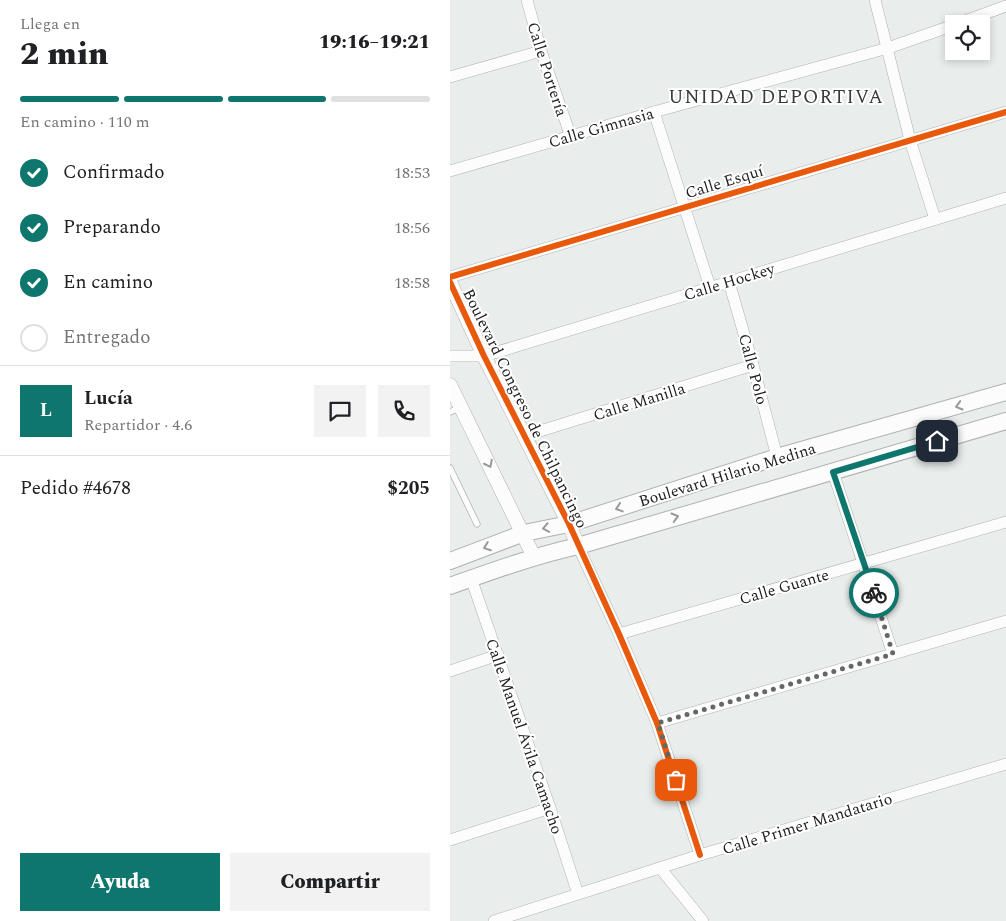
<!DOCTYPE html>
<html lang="es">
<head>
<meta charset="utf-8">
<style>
  body { margin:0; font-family:Spectral,serif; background:#f2f2f2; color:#202124; height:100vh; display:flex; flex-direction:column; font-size:19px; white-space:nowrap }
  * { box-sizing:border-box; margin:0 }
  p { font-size:16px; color:#757577 }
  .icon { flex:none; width:28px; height:28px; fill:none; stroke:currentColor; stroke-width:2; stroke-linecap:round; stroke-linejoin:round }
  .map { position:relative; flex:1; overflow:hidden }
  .sheet { display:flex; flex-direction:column; background:#fff; width:450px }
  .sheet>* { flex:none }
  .controls { position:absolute; left:495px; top:15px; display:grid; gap:10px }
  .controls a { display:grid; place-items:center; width:45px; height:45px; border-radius:0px; background:#fff; box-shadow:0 2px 8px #0003; font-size:25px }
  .pin { position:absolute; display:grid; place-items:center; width:42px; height:42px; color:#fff; margin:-21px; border-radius:10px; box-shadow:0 2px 8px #0006 }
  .courier { position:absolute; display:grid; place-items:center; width:50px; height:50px; margin:-25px; border:4px solid #0f766e; border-radius:50%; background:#fff; color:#222; box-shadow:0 1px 6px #0007 }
  .headline em { font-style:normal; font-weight:800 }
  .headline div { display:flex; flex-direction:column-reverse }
  .headline { display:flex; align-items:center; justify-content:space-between; height:85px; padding:0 20px }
  h1 { font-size:32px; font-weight:800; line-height:38px }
  .bar { display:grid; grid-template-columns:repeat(4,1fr); gap:8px 5px; align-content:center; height:60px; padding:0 20px }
  .bar i { height:6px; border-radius:4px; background:#e0e0e0 }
  .bar .on { background:#0f766e }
  .bar p { grid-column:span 4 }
  .line { display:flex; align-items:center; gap:12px; padding:0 20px; border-top:1px solid #e0e0e0 }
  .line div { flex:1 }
  .round { display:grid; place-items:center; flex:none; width:52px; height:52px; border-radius:0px; background:#f2f2f2 }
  ol { padding:0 20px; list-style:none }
  li { display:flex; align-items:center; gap:15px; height:55px }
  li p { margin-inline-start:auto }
  li .icon { padding:5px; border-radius:50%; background:#0f766e; color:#fff; stroke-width:4 }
  li:last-child { color:#757577 }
  li i { width:28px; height:28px; border:2px solid #e0e0e0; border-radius:50% }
  .primary-button { display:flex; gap:10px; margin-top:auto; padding:10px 20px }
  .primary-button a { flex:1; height:58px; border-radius:0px; background:#0f766e; color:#fff; font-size:20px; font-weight:800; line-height:58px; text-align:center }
  .primary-button a+a { background:#f2f2f2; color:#202124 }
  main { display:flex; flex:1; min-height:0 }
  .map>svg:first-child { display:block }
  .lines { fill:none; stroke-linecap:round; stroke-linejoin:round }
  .service-casing { stroke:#afb3b1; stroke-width:7 }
  .minor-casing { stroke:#afb3b1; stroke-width:12 }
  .tertiary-casing { stroke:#afb3b1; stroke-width:15 }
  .secondary-casing { stroke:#afb3b1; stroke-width:18 }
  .service { stroke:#fcfcfc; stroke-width:5.5 }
  .minor { stroke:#fcfcfc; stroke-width:11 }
  .tertiary { stroke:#fcfcfc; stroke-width:14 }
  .secondary { stroke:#fcfcfc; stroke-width:16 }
  .cycleway-casing { stroke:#fff; stroke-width:9 }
  .cycleway { stroke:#e8590c; stroke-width:6 }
  .oneway { stroke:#989998 }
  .done { stroke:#646766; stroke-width:5; stroke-dasharray:0 9 }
  .route { stroke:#0f766e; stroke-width:6 }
  .labels { text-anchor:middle; stroke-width:4; stroke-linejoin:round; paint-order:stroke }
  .street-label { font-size:16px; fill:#1d1f1e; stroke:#fff }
  .quarter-label { font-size:19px; letter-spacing:1px; fill:#363c3a; stroke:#fff }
</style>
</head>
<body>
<main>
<section class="sheet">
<div class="headline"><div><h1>2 min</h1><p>Llega en</p></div><em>19:16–19:21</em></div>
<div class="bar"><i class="on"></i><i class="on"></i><i class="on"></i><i></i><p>En camino · 110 m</p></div>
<ol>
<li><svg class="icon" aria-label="check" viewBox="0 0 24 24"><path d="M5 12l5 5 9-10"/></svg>Confirmado<p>18:53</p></li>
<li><svg class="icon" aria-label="check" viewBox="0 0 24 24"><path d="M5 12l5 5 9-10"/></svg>Preparando<p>18:56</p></li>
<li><svg class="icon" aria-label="check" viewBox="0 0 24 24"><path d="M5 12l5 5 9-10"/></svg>En camino<p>18:58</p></li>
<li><i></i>Entregado</li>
</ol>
<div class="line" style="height:90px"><b class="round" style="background:#0f766e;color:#fff">L</b><div><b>Lucía</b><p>Repartidor · 4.6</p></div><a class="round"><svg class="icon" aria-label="chat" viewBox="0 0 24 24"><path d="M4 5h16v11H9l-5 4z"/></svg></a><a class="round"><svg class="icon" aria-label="phone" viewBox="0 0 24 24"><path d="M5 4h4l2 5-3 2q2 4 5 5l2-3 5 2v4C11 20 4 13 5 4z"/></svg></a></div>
<div class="line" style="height:65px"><div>Pedido #4678</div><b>$205</b></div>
<div class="primary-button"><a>Ayuda</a><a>Compartir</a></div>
</section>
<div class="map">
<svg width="556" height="921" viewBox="0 0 556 921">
  <rect width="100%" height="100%" fill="#e9edeb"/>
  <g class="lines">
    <defs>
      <g id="service">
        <path d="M0 412 11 407"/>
        <path d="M0 468 27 524"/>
      </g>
      <g id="minor">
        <path d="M77 0 91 51 121 137"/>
        <path d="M425 0 460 140 485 219"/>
        <path d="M507 24 556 6"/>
        <path d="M0 77 91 51"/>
        <path d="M204 112 260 287"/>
        <path d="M0 171 204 112 438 48 504 25"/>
        <path d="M0 277 556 112"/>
        <path d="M279 282 303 365 327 457"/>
        <path d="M0 356H34L556 198"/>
        <path d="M74 436 303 365"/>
        <path d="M383 472 443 654"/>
        <path d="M128 546 169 634 207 723 250 855"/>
        <path d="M21 578 100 808 128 894"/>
        <path d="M169 634 556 522"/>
        <path d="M0 671 48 655"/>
        <path d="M207 723 556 621"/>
        <path d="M0 840 100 808"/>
        <path d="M210 868 253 921"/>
        <path d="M44 921 250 855 556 764"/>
      </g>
      <g id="tertiary">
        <path d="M0 282 34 356 119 524 128 546"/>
        <path d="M0 385 84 557"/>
      </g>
      <g id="secondary">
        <path d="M0 561 74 533 119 524 327 457 556 392"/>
        <path d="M0 586C42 571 84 556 128 546L556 421"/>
      </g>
    </defs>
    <use href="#service" class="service-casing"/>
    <use href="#minor" class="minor-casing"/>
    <use href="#tertiary" class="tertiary-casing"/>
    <use href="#secondary" class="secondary-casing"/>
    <use href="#service" class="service"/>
    <use href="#minor" class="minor"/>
    <use href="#tertiary" class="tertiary"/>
    <use href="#secondary" class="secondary"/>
    <defs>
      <g id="cycleway">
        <path d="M0 277 556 112"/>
        <path d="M0 282 34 356 119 524 169 634 207 723 250 855"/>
      </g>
    </defs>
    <use href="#cycleway" class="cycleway-casing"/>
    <use href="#cycleway" class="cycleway"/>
  </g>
  <defs><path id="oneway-chevron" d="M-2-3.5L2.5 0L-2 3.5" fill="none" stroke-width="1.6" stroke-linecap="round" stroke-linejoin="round" transform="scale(1.25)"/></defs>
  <g class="oneway">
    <use href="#oneway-chevron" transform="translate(509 406) rotate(164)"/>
    <use href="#oneway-chevron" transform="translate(39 464) rotate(63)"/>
    <use href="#oneway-chevron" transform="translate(169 508) rotate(162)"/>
    <use href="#oneway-chevron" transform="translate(225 517) rotate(-16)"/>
    <use href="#oneway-chevron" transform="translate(96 528) rotate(169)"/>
    <use href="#oneway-chevron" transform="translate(37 547) rotate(159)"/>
  </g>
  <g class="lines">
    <path class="done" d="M226 780 208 723 443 654 424 593"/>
    <path class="route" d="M424 593 383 472 487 441"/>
  </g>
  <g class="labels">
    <g class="street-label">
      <text transform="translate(98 69) rotate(72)" y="6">Calle Portería</text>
      <text transform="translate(151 127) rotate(-16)" y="6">Calle Gimnasia</text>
      <text transform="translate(274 181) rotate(-17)" y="6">Calle Esquí</text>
      <text transform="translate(279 281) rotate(-17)" y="6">Calle Hockey</text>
      <text transform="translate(304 369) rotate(75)" y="6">Calle Polo</text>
      <text transform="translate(189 401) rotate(-17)" y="6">Calle Manilla</text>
      <text transform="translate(76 408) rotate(64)" y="6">Boulevard Congreso de Chilpancingo</text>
      <text transform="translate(277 474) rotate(-17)" y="6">Boulevard Hilario Medina</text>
      <text transform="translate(334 586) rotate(-16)" y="6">Calle Guante</text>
      <text transform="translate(75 736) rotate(71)" y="6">Calle Manuel Ávila Camacho</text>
      <text transform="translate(357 823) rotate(-17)" y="6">Calle Primer Mandatario</text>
    </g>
    <g class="quarter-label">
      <text x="326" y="103">UNIDAD DEPORTIVA</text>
    </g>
  </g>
</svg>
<div class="controls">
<a><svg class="icon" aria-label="locate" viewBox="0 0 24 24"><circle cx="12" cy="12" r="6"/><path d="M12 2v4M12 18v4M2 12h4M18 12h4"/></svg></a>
</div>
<div class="pin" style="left:226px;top:780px;background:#ea580c"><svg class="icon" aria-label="bag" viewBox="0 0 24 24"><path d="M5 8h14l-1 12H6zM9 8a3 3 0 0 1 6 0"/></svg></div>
<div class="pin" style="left:487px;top:441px;background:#1f2937"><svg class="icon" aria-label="home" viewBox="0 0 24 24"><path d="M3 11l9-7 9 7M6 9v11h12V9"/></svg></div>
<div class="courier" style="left:424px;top:593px"><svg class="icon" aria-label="bike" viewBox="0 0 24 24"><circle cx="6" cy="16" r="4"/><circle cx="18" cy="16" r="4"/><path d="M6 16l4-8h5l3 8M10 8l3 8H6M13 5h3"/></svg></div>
</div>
</main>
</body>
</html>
